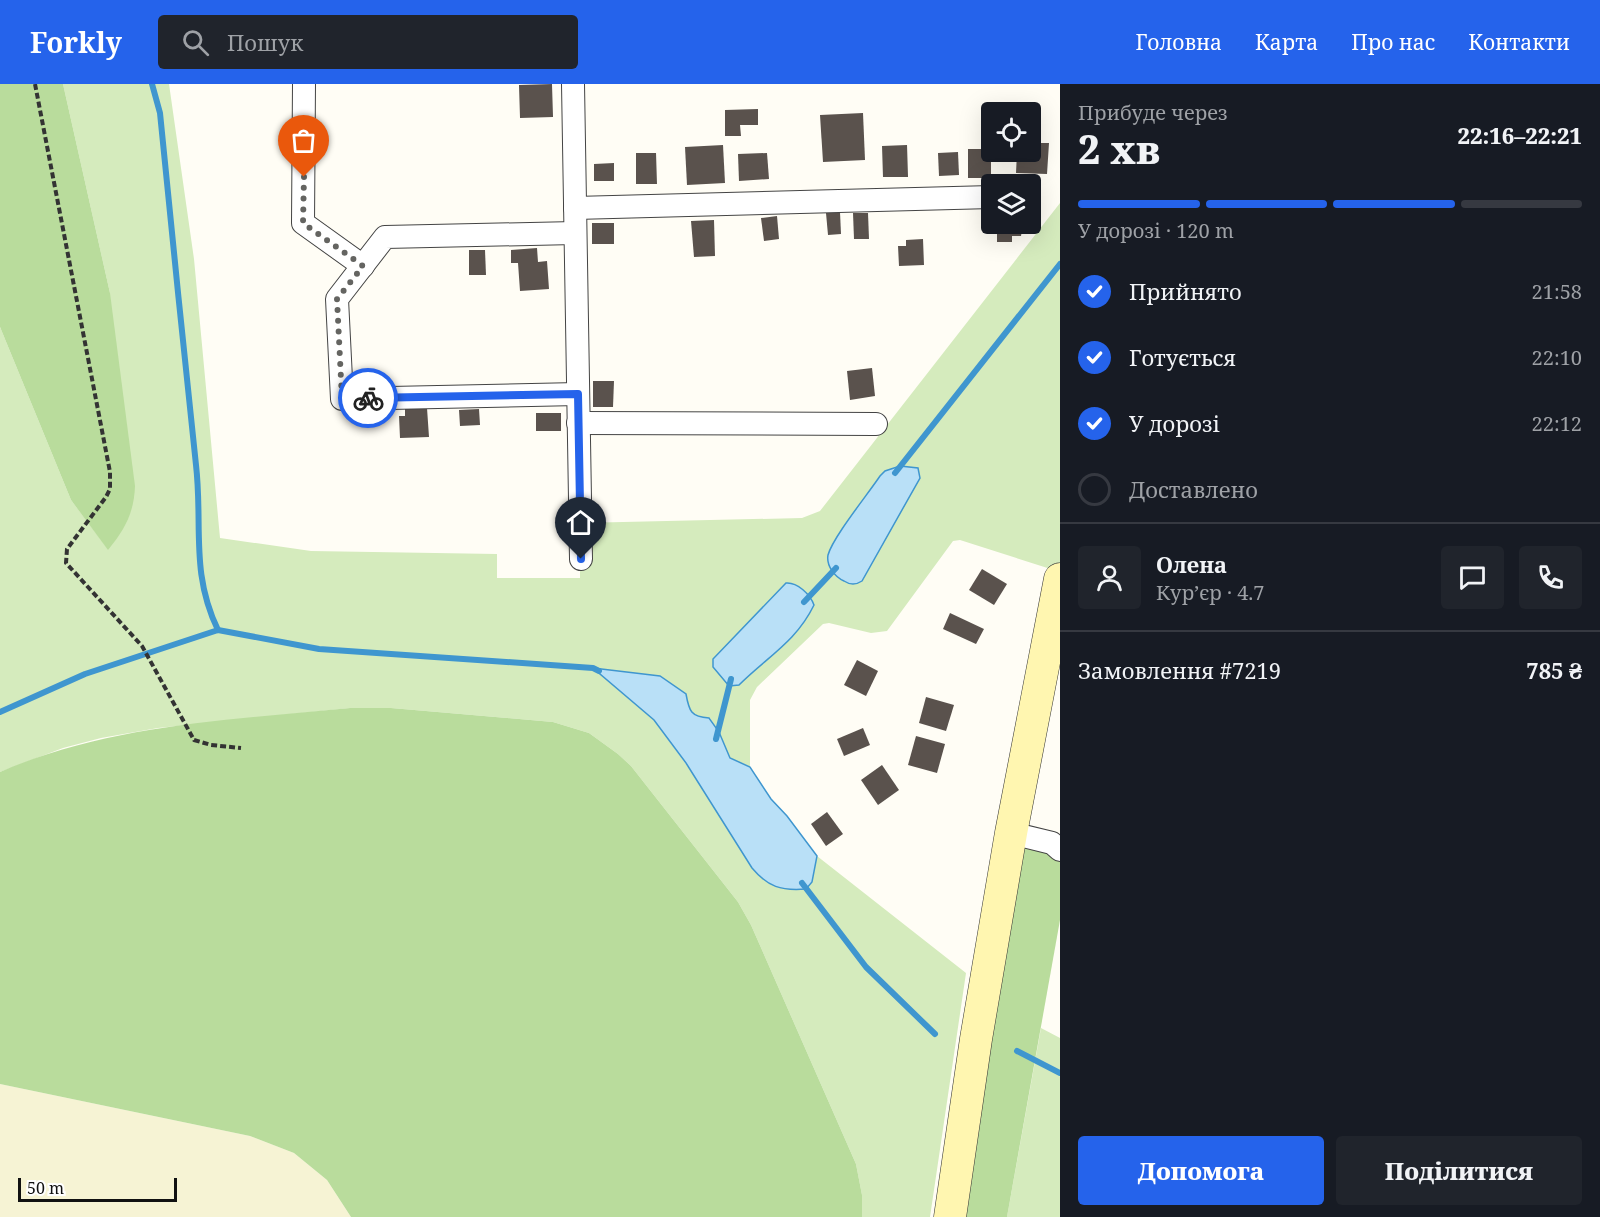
<!DOCTYPE html>
<html lang="uk">
<head>
<meta charset="utf-8">
<style>
  body { margin:0; font-family:"Noto Serif",serif; background:#20242c; color:#f1f3f6; height:100vh; display:flex; flex-direction:column; font-size:22px; white-space:nowrap }
  * { box-sizing:border-box; margin:0 }
  p { font-size:20px; color:#9ea1a6 }
  .icon { flex:none; width:33px; height:33px; fill:none; stroke:currentColor; stroke-width:2; stroke-linecap:round; stroke-linejoin:round }
  .map { position:relative; flex:1; overflow:hidden }
  .side { display:flex; flex-direction:column; background:#171b24; width:540px }
  .side>* { flex:none }
  .buttons { position:absolute; left:981px; top:18px; display:grid; gap:12px }
  .buttons a { display:grid; place-items:center; width:60px; height:60px; border-radius:6px; background:#171b24; box-shadow:0 6px 24px #0002; font-size:30px }
  .scale { position:absolute; left:18px; bottom:15px; width:159px; box-sizing:border-box; padding-left:6px; border:3px solid #111; border-top:0; font-size:16px; line-height:21px; white-space:nowrap; color:#111; -webkit-text-stroke:4px #fff; paint-order:stroke }
  .pin { position:absolute; display:grid; place-items:center; width:51px; height:51px; color:#fff; margin:-62px -26px; border-radius:50% 50% 50% 0; rotate:-45deg; box-shadow:0 0 6px #0007 }
  .pin .icon { rotate:45deg }
  .courier { position:absolute; display:grid; place-items:center; width:60px; height:60px; margin:-30px; border:4px solid #2563eb; border-radius:50%; background:#fff; color:#222; box-shadow:0 2px 8px #0007 }
  .summary em { font-style:normal; font-weight:800 }
  .summary div { display:flex; flex-direction:column-reverse }
  .summary { display:flex; align-items:center; justify-content:space-between; height:102px; padding:0 18px }
  h1 { font-size:39px; font-weight:800; line-height:45px }
  .bar { display:grid; grid-template-columns:repeat(4,1fr); gap:9px 6px; align-content:center; height:72px; padding:0 18px }
  .bar i { height:8px; border-radius:4px; background:#363941 }
  .bar .selected { background:#2563eb }
  .bar p { grid-column:span 4 }
  .line { display:flex; align-items:center; gap:15px; padding:0 18px; border-top:2px solid #363941 }
  .line div { flex:1 }
  .round { display:grid; place-items:center; flex:none; width:63px; height:63px; border-radius:6px; background:#20242c }
  ol { padding:0 18px; list-style:none }
  li { display:flex; align-items:center; gap:18px; height:66px }
  li p { margin-inline-start:auto }
  li .icon { padding:6px; border-radius:50%; background:#2563eb; color:#fff; stroke-width:4 }
  li:last-child { color:#9ea1a6 }
  li i { width:33px; height:33px; border:3px solid #363941; border-radius:50% }
  .cta { display:flex; gap:12px; margin-top:auto; padding:12px 18px }
  .cta a { flex:1; height:69px; border-radius:6px; background:#2563eb; color:#fff; font-size:24px; font-weight:800; line-height:69px; text-align:center }
  .cta a+a { background:#20242c; color:#f1f3f6 }
  header { display:flex; align-items:center; gap:36px; box-sizing:border-box; height:84px; padding:0 30px; background:#2563eb; color:#fff }
  header strong { font-size:28px }
  nav { display:flex; gap:33px; margin-inline-start:auto; font-size:21px }
  .search { width:420px; height:54px; background:#20242c; display:flex; align-items:center; gap:15px; box-sizing:border-box; padding:0 21px; border-radius:6px; color:#9ea1a6; font-size:22px }
  main { display:flex; flex:1; min-height:0 }
  .map>svg:first-child { display:block }
  .farmland { fill:#f6f3d4 }
  .green { fill:#d5ebbd }
  .forest { fill:#b9dc9c }
  .water { fill:#b9e0f7; stroke:#3f96cf; stroke-width:1.5 }
  .lines { fill:none; stroke-linecap:round; stroke-linejoin:round }
  .stream { stroke:#3f96cf; stroke-width:6 }
  .building { fill:#5a524d }
  .minor-casing { stroke:#444; stroke-width:24 }
  .secondary-casing { stroke:#333; stroke-width:33 }
  .path { stroke:#333; stroke-width:4; stroke-dasharray:6 3; stroke-linecap:butt }
  .minor { stroke:#fff; stroke-width:22 }
  .secondary { stroke:#fff6b0; stroke-width:32 }
  .done { stroke:#646461; stroke-width:6; stroke-dasharray:0 10.8 }
  .route { stroke:#2563eb; stroke-width:8 }
</style>
</head>
<body>
<header>
<strong>Forkly</strong>
<div class="search"><svg class="icon" aria-label="search" viewBox="0 0 24 24"><circle cx="10" cy="10" r="6"/><path d="M15 15l6 6"/></svg>Пошук</div>
<nav><a>Головна</a><a>Карта</a><a>Про нас</a><a>Контакти</a></nav>
</header>
<main>
<div class="map">
<svg width="1060" height="1133" viewBox="0 0 1060 1133">
  <rect width="100%" height="100%" fill="#fffdf5"/>
  <path class="farmland" d="M0 1000 250 1052 294 1069 327 1096 351 1133H0Z"/>
  <g class="green">
    <path d="M63 0H169L194 175 220 454 311 467 497 470V494H580V439L802 434 820 427 1060 119V488L960 456 953 457 887 547 871 549 829 539 823 540 757 603 750 616V683L730 674 719 648 710 634C691 633 689 627 685 610L660 592 594 585 654 636 774 802 795 806 806 805 812 798 817 772 966 889 930 1133H862V1111L856 1080 751 841 738 818 631 682 618 670 589 649 553 638 391 624H350L158 644 101 654 63 664 0 688V243L71 416 108 465 110 209Z"/>
    <path d="M1041 944 1060 954V1133H1007Z"/>
  </g>
  <g class="forest">
    <path d="M0 0H63L110 209 135 402C134 429 125 445 108 466L71 416 0 243Z"/>
    <path d="M350 624H391L553 638 589 649 618 670 631 682 738 818 751 841 856 1080 862 1111V1133H351L327 1096 294 1069 250 1052 0 1000V688C110 640 232 636 350 624Z"/>
    <path d="M1011 749 1060 766V836L1007 1133H950Z"/>
  </g>
  <g class="water">
    <path d="M900 382 918 384 920 394 862 497C856 501 850 501 844 497 835 493 826 482 828 471 833 453 868 410 880 392L885 387Z"/>
    <path d="M786 499C797 498 810 510 814 521 796 558 767 573 739 601L729 602 713 583V575Z"/>
    <path d="M593 584 660 592 686 610C689 627 691 633 709 634L719 648 730 674 750 683 771 715 787 732 817 772 812 798 806 805C781 807 768 803 752 784L686 679 654 636Z"/>
  </g>
  <g class="lines">
    <g class="stream">
      <path d="M152 0 160 29C171 146 184 264 196 381 203 441 190 488 218 546"/>
      <path d="M895 389 1060 180"/>
      <path d="M804 518 836 484"/>
      <path d="M0 628 85 590 218 546 319 565 593 584 599 587"/>
      <path d="M716 655 731 595"/>
      <path d="M802 799 866 883 935 950"/>
      <path d="M1017 967 1060 989"/>
    </g>
  </g>
  <g class="building">
    <path d="M552 0 553 33 520 34 519 1Z"/>
    <path d="M758 25V41H740L741 52H725V26Z"/>
    <path d="M863 29 865 76 823 78 820 31Z"/>
    <path d="M1030 59H1049L1047 90 1016 89 1017 68H1030Z"/>
    <path d="M723 61 725 99 687 101 685 63Z"/>
    <path d="M907 61 908 93H883L882 62Z"/>
    <rect x="968" y="65" width="23" height="29"/>
    <path d="M958 68 959 91 939 92 938 69Z"/>
    <path d="M636 69H656L657 100H636Z"/>
    <path d="M767 69 769 95 739 97 738 70Z"/>
    <path d="M614 79V97H594V80Z"/>
    <path d="M840 128 841 150 828 151 826 129Z"/>
    <path d="M853 129H868L869 155H854Z"/>
    <path d="M777 132 779 155 764 157 761 134Z"/>
    <path d="M714 136 715 172 694 173 691 137Z"/>
    <rect x="592" y="139" width="22" height="21"/>
    <path d="M997 140H1012V146H1022L1021 152H1012V158H997Z"/>
    <path d="M923 155 924 181 899 182 898 162H906V156Z"/>
    <path d="M537 164 538 178 547 177 549 205 520 207 518 179H511V166Z"/>
    <path d="M469 166H485L486 191H469Z"/>
    <path d="M872 284 875 312 850 316 847 287Z"/>
    <path d="M593 297H614L613 323H593Z"/>
    <path d="M427 324 429 353 400 354 399 332H405V325Z"/>
    <path d="M479 325 480 341 460 342 459 326Z"/>
    <rect x="536" y="329" width="25" height="18"/>
    <path d="M982 485 1007 500 994 521 969 506Z"/>
    <path d="M950 529 984 545 976 560 943 545Z"/>
    <path d="M857 576 878 587 866 612 844 601Z"/>
    <path d="M926 613 954 621 946 647 919 639Z"/>
    <path d="M863 644 870 661 844 672 837 655Z"/>
    <path d="M916 652 945 660 937 689 908 681Z"/>
    <path d="M882 681 899 706 878 721 861 696Z"/>
    <path d="M827 728 843 750 826 762 811 740Z"/>
  </g>
  <g class="lines">
    <defs>
      <g id="minor">
        <path d="M304 0 303 139 363 182"/>
        <path d="M573 0 581 475"/>
        <path d="M575 124 992 113"/>
        <path d="M575 149 385 153 337 215 342 315 578 310"/>
        <path d="M578 339 876 340"/>
        <path d="M1013 734 1011 749 1052 759 1060 766"/>
      </g>
      <path id="secondary" d="M950 1133 976 955 1011 749 1060 495"/>
    </defs>
    <use href="#minor" class="minor-casing"/>
    <use href="#secondary" class="secondary-casing"/>
    <path class="path" d="M35 0 110 388V405L106 413 67 465 66 479 142 562 194 656 211 661 241 664"/>
    <use href="#minor" class="minor"/>
    <use href="#secondary" class="secondary"/>
  </g>
  <g class="lines">
    <path class="done" d="M304 93 303 139 363 182 337 215 342 315 368 314"/>
    <path class="route" d="M368 314 578 310 581 475"/>
  </g>
</svg>
<div class="buttons">
<a><svg class="icon" aria-label="locate" viewBox="0 0 24 24"><circle cx="12" cy="12" r="6"/><path d="M12 2v4M12 18v4M2 12h4M18 12h4"/></svg></a>
<a><svg class="icon" aria-label="layers" viewBox="0 0 24 24"><path d="M12 4l9 5-9 5-9-5zM3 14l9 5 9-5"/></svg></a>
</div>
<div class="scale">50 m</div>
<div class="pin" style="left:304px;top:93px;background:#ea580c"><svg class="icon" aria-label="bag" viewBox="0 0 24 24"><path d="M5 8h14l-1 12H6zM9 8a3 3 0 0 1 6 0"/></svg></div>
<div class="pin" style="left:581px;top:475px;background:#1f2937"><svg class="icon" aria-label="home" viewBox="0 0 24 24"><path d="M3 11l9-7 9 7M6 9v11h12V9"/></svg></div>
<div class="courier" style="left:368px;top:314px"><svg class="icon" aria-label="bike" viewBox="0 0 24 24"><circle cx="6" cy="16" r="4"/><circle cx="18" cy="16" r="4"/><path d="M6 16l4-8h5l3 8M10 8l3 8H6M13 5h3"/></svg></div>
</div>
<section class="side">
<div class="summary"><div><h1>2 хв</h1><p>Прибуде через</p></div><em>22:16–22:21</em></div>
<div class="bar"><i class="selected"></i><i class="selected"></i><i class="selected"></i><i></i><p>У дорозі · 120 m</p></div>
<ol>
<li><svg class="icon" aria-label="check" viewBox="0 0 24 24"><path d="M5 12l5 5 9-10"/></svg>Прийнято<p>21:58</p></li>
<li><svg class="icon" aria-label="check" viewBox="0 0 24 24"><path d="M5 12l5 5 9-10"/></svg>Готується<p>22:10</p></li>
<li><svg class="icon" aria-label="check" viewBox="0 0 24 24"><path d="M5 12l5 5 9-10"/></svg>У дорозі<p>22:12</p></li>
<li><i></i>Доставлено</li>
</ol>
<div class="line" style="height:108px"><a class="round"><svg class="icon" aria-label="person" viewBox="0 0 24 24"><circle cx="12" cy="8" r="4"/><path d="M4 21q1-7 8-7t8 7"/></svg></a><div><b>Олена</b><p>Кур’єр · 4.7</p></div><a class="round"><svg class="icon" aria-label="chat" viewBox="0 0 24 24"><path d="M4 5h16v11H9l-5 4z"/></svg></a><a class="round"><svg class="icon" aria-label="phone" viewBox="0 0 24 24"><path d="M5 4h4l2 5-3 2q2 4 5 5l2-3 5 2v4C11 20 4 13 5 4z"/></svg></a></div>
<div class="line" style="height:78px"><div>Замовлення #7219</div><b>785 ₴</b></div>
<div class="cta"><a>Допомога</a><a>Поділитися</a></div>
</section>
</main>
</body>
</html>
